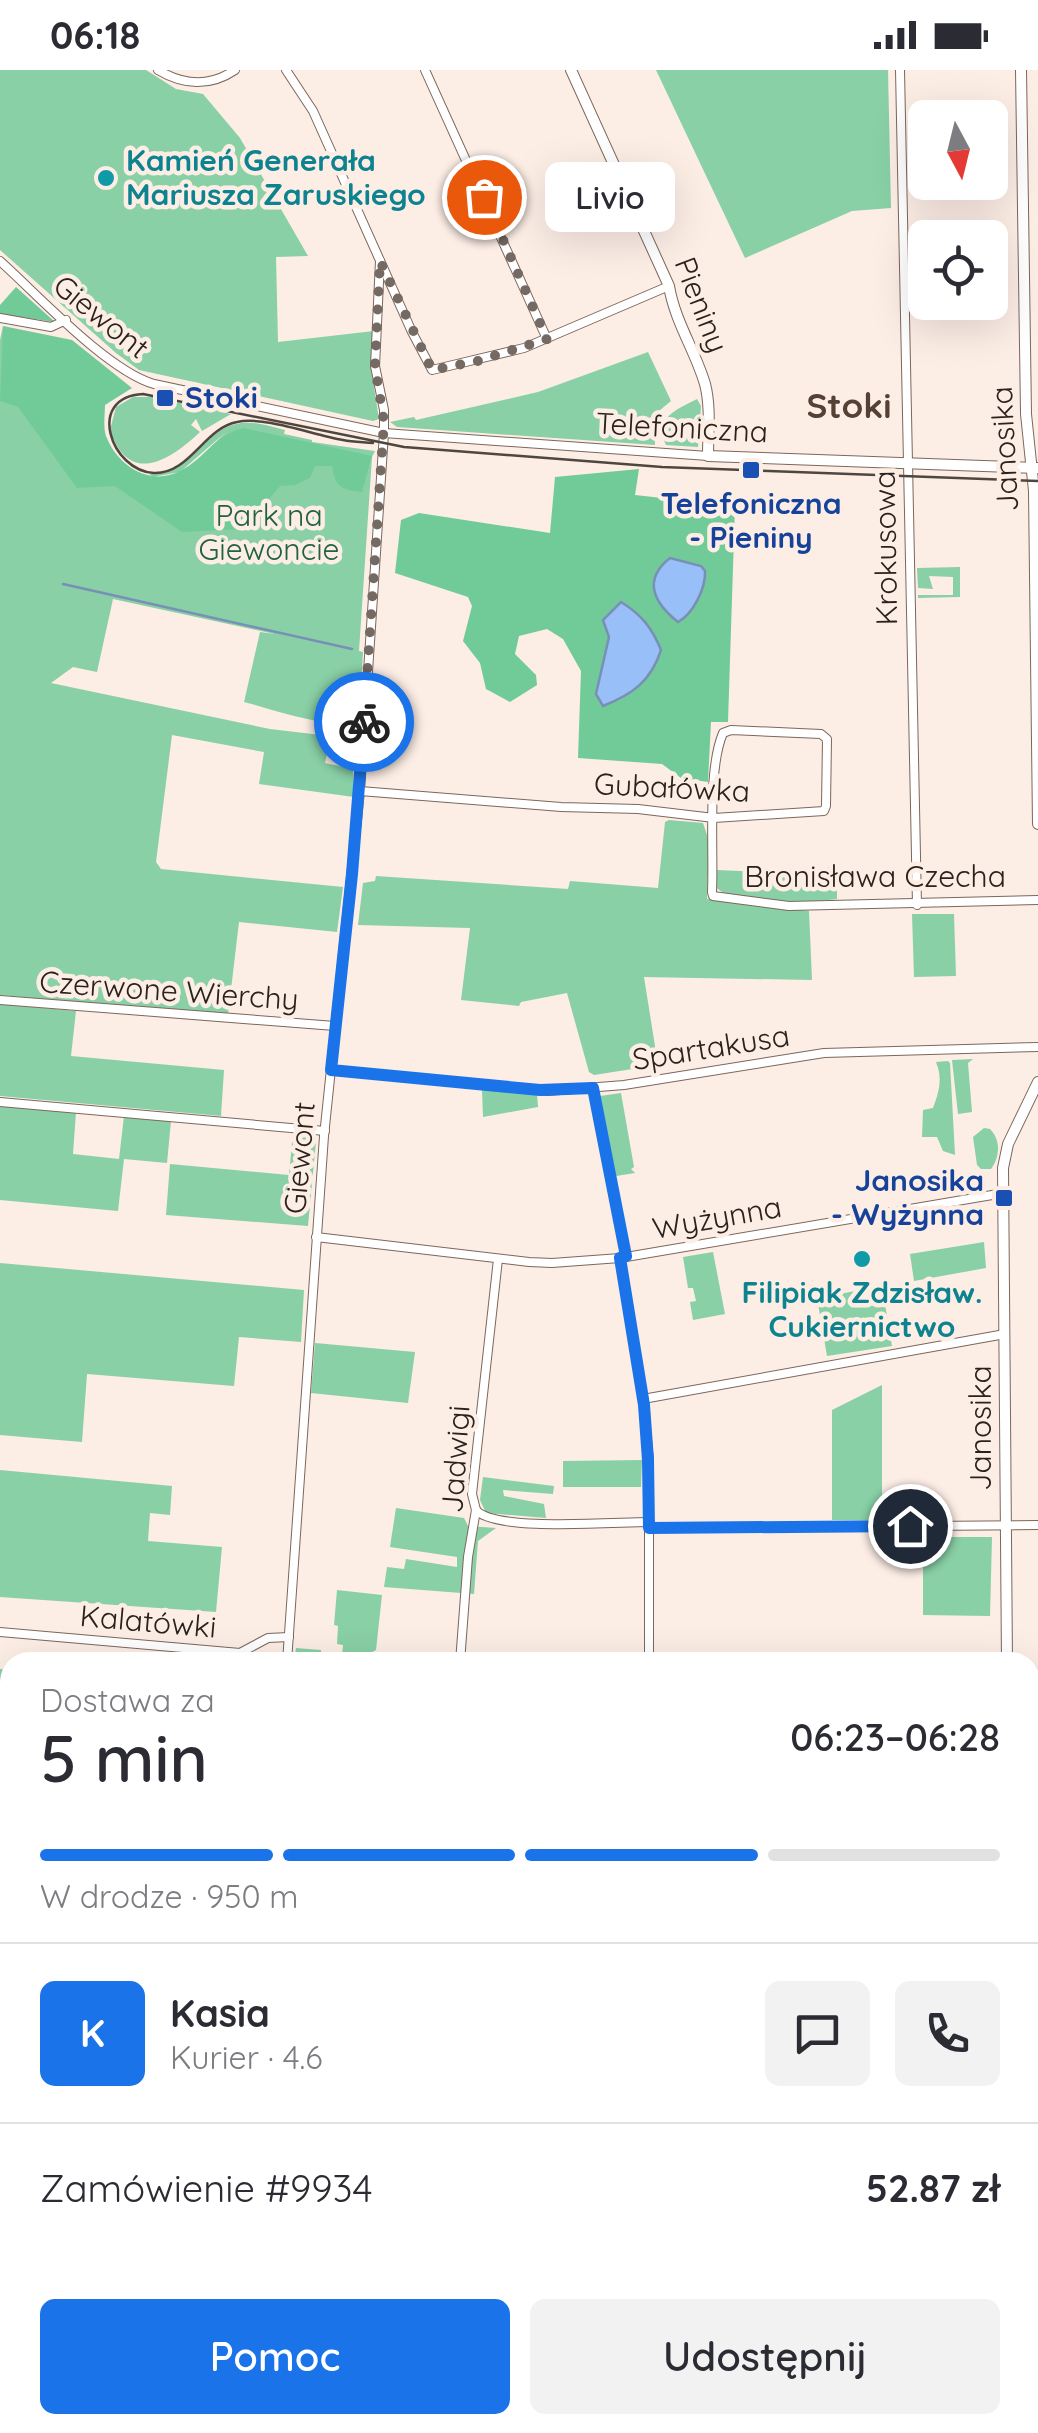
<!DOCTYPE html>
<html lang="pl">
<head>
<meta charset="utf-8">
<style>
  body { margin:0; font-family:Quicksand,sans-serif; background:#f2f2f3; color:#2b2b33; height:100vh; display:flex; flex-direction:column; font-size:38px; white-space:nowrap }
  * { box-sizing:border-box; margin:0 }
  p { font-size:32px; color:#7c7c81 }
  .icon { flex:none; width:55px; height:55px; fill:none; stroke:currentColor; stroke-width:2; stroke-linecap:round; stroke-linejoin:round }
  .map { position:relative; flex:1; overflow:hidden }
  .panel { position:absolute; left:0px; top:1582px; width:1040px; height:782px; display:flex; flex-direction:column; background:#fff; border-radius:30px 30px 0 0; box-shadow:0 10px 40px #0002 }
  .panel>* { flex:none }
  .needle { width:65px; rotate:173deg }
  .fabs { position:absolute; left:908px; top:30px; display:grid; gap:20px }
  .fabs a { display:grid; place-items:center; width:100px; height:100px; border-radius:15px; background:#fff; box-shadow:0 10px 40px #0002; font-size:50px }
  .pin { position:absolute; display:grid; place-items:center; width:85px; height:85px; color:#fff; margin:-42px; border:5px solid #fff; border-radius:50%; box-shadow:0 2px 10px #0007 }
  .courier { position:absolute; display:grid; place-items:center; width:100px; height:100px; margin:-50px; border:8px solid #1a73e8; border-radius:50%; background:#fff; color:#222; box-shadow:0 2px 12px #0007 }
  .bubble { position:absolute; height:70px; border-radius:15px; background:#fff; box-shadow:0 10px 40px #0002; font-size:32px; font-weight:600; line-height:70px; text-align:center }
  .head em { font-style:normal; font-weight:600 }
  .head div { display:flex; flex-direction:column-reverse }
  .head { display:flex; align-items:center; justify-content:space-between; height:170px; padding:0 40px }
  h1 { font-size:65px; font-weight:600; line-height:75px }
  .bar { display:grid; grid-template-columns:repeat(4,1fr); gap:15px 10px; align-content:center; height:120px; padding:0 40px }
  .bar i { height:12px; border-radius:8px; background:#e1e1e2 }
  .bar .on { background:#1a73e8 }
  .bar p { grid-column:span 4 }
  .line { display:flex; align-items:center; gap:25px; padding:0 40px; border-top:2px solid #e1e1e2 }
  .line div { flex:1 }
  .round { display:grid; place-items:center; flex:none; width:105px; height:105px; border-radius:15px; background:#f2f2f3 }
  .action { display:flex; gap:20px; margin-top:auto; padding:20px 40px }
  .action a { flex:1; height:115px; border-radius:15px; background:#1a73e8; color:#fff; font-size:40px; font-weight:600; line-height:115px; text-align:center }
  .action a+a { background:#f2f2f3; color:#2b2b33 }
  .status { display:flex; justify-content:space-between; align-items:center; height:70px; padding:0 50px; background:#fff; direction:ltr }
  .status svg { height:28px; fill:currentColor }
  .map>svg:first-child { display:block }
  .green { fill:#89d0a6 }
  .forest { fill:#71cb98 }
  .water { fill:#99bff8; stroke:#7890b6; stroke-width:2.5 }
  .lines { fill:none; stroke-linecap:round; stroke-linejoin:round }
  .stream { stroke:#7890b6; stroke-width:2.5 }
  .street-casing { stroke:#7d675b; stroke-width:10 }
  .secondary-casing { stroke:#7d675b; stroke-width:12 }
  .street { stroke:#fff; stroke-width:8 }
  .secondary { stroke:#fff; stroke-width:10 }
  .tram { stroke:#504640; stroke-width:2.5 }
  .done { stroke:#746963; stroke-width:10; stroke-dasharray:0 18 }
  .route { stroke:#1a73e8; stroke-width:12 }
  .culture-dot { fill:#0f9aa8; stroke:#fcede5; stroke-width:4 }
  .transit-dot { fill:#1a4fb4; stroke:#fcede5; stroke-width:4 }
  .labels { text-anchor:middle; stroke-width:9; stroke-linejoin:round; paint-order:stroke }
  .culture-label { font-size:30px; font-weight:bold; fill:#0d838f; stroke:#fcede5; text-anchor:start }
  .street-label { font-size:30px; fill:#2b221d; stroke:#fcede5 }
  .transit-label { font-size:30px; font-weight:bold; fill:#164399; stroke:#fcede5; text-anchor:start }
  .park-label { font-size:30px; fill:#206241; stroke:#fcede5 }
  .quarter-label { font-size:35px; font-weight:bold; fill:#544035; stroke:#fcede5 }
</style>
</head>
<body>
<div class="status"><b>06:18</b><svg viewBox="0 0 49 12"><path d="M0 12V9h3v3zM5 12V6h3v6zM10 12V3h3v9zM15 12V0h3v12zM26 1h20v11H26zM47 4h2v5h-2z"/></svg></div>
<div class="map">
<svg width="1038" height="2363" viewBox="0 0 1038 2363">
  <rect width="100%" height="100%" fill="#fcede5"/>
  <g class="green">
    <path d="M0 0H146L176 19 203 24 240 68 308 186 276 187 278 272 374 261 371 298 379 349 373 351 139 300 116 283 0 180Z"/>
    <path d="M656 0H888L891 138 852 141 745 188Z"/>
    <path d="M3 256 86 347 126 406 158 428 226 362 180 402 153 407 149 404C193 405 202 361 236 354 252 350 269 356 285 360L284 364 312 370V372L375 381 372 387 359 581 363 582 359 650C332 661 272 639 244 632L260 562 275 564 113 529 97 602 73 597 51 613 270 659 355 669 352 691 327 684 325 693 353 699 354 727 259 714 264 682 172 665 156 792 161 799 343 817 337 862 239 852 228 945 0 925V270Z"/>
    <path d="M648 282 671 331 654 345 655 375 397 357 390 352 414 347 416 350 538 322Z"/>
    <path d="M133 327H152L231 344 202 361 196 349 191 355 200 362C166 394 128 414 110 360L116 337Z"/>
    <path d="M697 329 701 336 698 377 666 375C653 348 676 340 697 329Z"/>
    <path d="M960 497V527L918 528V525H953V507L929 506 933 519 918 518 917 498Z"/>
    <path d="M669 750 703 753 709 771 707 829 809 841 812 910 644 907 658 995 594 1005 589 1002 567 923 521 932 519 936 461 930 470 858 358 855 363 813 375 811 376 806 568 819 570 811 658 818 665 752Z"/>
    <path d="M837 793V829C813 833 732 836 716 817V800L812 804Z"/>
    <path d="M912 844H954L956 906 914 907Z"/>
    <path d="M0 934 76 941 71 986 224 1000 221 1046 0 1026Z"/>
    <path d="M973 989 968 993 972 1042 958 1044 952 990Z"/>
    <path d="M948 991 950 993 955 1085 943 1081 937 1067H922L923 1040 933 1038C939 1022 943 1009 936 992Z"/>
    <path d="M482 1020 537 1024 538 1037 483 1047Z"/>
    <path d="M621 1023 634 1097 631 1099 635 1103 616 1106 600 1026Z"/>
    <path d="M0 1035 76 1042 73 1084 119 1089 124 1046 171 1051 167 1093 124 1089 118 1141 0 1130Z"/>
    <path d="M984 1058 990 1059C1001 1070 1000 1087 991 1099H981L977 1095 973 1067Z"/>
    <path d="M293 1062 309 1064 316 1071 308 1156 166 1145 170 1094 289 1105Z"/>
    <path d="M984 1172 986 1198 914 1211 910 1184Z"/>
    <path d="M713 1182 725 1244 693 1250 690 1232 696 1231 693 1218H688L683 1187Z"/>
    <path d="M0 1193 304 1220 301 1272 239 1267 234 1316 87 1304 82 1372 0 1365Z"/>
    <path d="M882 1216 892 1276 827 1286 817 1228 872 1218 873 1224H877V1217Z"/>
    <path d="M315 1273 415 1282 408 1333 311 1323Z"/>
    <path d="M882 1315V1450H832V1340Z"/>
    <path d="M642 1390 641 1417H563V1391Z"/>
    <path d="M0 1400 172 1416 170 1445 150 1443 148 1471 222 1477 216 1542 0 1527Z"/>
    <path d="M483 1407 554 1416 553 1424 503 1420 504 1426 544 1434 546 1448 486 1443 480 1430Z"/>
    <path d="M396 1438 464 1448 468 1456 496 1458 478 1471 474 1524 384 1517 387 1497 404 1499 406 1489 457 1497V1487L390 1477Z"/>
    <path d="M923 1467H992L990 1546 923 1545Z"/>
    <path d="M337 1520 382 1525 376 1580 363 1587 366 1591 375 1586 374 1592H294L296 1578 321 1580V1590L336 1591 337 1587 342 1586 343 1575 337 1574 338 1556 334 1555Z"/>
    <path d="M0 1599 10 1600V1714L0 1713Z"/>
    <path d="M10 2318V2355H44L47 2363H0V2319Z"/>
  </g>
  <g class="forest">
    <path d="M16 217 55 252 0 244V235Z"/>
    <path d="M3 256 72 270 132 318 105 335C105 344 103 357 106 366 117 395 149 417 180 401 205 389 215 364 244 358L372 386 362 422C342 420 335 417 332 396H315L310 408 295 415 280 416 243 459 182 462 115 416 77 418 18 337 0 331Z"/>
    <path d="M639 399 635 425 735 436 728 652H711L708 712 681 708 662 694 578 688 581 601 563 569 547 559 519 566 515 584 536 605 537 615 510 632 486 619 480 593 463 571 472 536 468 527 395 503 401 450 419 443 550 463 555 407Z"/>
  </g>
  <g class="water">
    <path d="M670 488 701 496 705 501C706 518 693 544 678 552 654 533 642 510 670 488Z"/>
    <path d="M621 532C642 545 652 558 661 580 651 611 633 624 603 636L596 624 609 567 603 550Z"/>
  </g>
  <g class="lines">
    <path class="stream" d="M63 514 352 579"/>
    <defs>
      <g id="street">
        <path d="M158 0C183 15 210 17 235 0"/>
        <path d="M286 0 313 41 412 262 432 300 524 278 669 216"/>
        <path d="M425 0 547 269"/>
        <path d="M900 0 917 835"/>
        <path d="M0 191C39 226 107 300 154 314L384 363 708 386"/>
        <path d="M0 248 51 257 66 250"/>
        <path d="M360 721 561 737 638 739 714 748 824 741 826 736 827 669 821 664 731 660 723 663C707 701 714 778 712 822L713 826 789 836 1038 830"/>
        <path d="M0 930 335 956"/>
        <path d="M331 1000 548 1021 624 1015 824 983 1038 977"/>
        <path d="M593 1017 626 1186"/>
        <path d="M0 1032 325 1061"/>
        <path d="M316 1167 529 1192 552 1193 620 1188 1004 1123"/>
        <path d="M620 1188 643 1329 649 1390V1592"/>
        <path d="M643 1329 1005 1264"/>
        <path d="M476 1440C495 1462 615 1452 648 1452"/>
        <path d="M649 1458 1038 1455"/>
        <path d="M0 1562 240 1583 268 1568 289 1567"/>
        <path d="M287 1592 324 1066 360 721 384 363V340L375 296 380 191"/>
        <path d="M460 1592 468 1487 476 1440 472 1424 498 1189"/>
        <path d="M1030 1641H1038"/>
        <path d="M0 2019 10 2018"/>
        <path d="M1030 2083 1038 2080"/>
        <path d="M0 2194 10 2226"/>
        <path d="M1030 2285H1038"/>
        <path d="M50 2355 52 2363"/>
        <path d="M204 2355 227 2356"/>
        <path d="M739 2355V2363"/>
        <path d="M120 2358 200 2355"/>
        <path d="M350 2363V2355"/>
        <path d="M471 2363V2355"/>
      </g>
      <g id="secondary">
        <path d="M571 0 669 216C675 252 695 280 705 314 711 337 708 363 708 386L1037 398"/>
        <path d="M1021 0 1026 344 1034 421 1038 754"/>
        <path d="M1007 1592 1003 1098 1008 1074 1038 1012"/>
        <path d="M1030 1807 1038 1808"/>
      </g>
    </defs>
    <use href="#street" class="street-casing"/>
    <use href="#secondary" class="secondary-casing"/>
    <use href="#street" class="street"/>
    <use href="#secondary" class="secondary"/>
    <path class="tram" d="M373 373C363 372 353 372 343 370 313 365 265 346 237 352 204 358 190 404 154 403 111 401 85 327 143 324L404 377 662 397 1038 411"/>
  </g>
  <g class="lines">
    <path class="done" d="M364 652 384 352 375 296 380 191 432 300 478 291 547 269 484 127"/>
    <path class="route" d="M364 652 352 804 331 1000 540 1020 593 1018 626 1186 620 1188 644 1335 648 1390 649 1458 910 1456"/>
  </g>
  <g class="culture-dot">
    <circle cx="106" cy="108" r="10"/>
    <circle cx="862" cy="1189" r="10"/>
  </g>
  <g class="transit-dot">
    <rect x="155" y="318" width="20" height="20" rx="5"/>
    <rect x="741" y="390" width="20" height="20" rx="5"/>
    <rect x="994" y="1118" width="20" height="20" rx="5"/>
  </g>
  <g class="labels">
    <g class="culture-label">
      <text x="126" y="101">Kamień Generała<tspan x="126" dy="34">Mariusza Zaruskiego</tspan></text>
      <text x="862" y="1233" text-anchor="middle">Filipiak Zdzisław.<tspan x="862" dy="34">Cukiernictwo</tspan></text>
    </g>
    <g class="street-label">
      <text transform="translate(701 235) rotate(69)" y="10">Pieniny</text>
      <text transform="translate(101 247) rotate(39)" y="10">Giewont</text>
      <text transform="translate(682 358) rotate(3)" y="10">Telefoniczna</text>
      <text transform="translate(1005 379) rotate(-93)" y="10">Janosika</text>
      <text transform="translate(886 478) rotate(-91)" y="10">Krokusowa</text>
      <text transform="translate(672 718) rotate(3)" y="10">Gubałówka</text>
      <text x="875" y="817">Bronisława Czecha</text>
      <text transform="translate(169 921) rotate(4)" y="10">Czerwone Wierchy</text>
      <text transform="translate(711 978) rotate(-9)" y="10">Spartakusa</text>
      <text transform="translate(300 1088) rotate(-85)" y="10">Giewont</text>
      <text transform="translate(717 1148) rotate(-10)" y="10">Wyżynna</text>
      <text transform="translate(981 1358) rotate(-90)" y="10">Janosika</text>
      <text transform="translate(456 1389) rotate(-86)" y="10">Jadwigi</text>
      <text transform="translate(148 1552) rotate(5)" y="10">Kalatówki</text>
    </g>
    <g class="transit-label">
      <text x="185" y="338">Stoki</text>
      <text x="751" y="444" text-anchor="middle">Telefoniczna<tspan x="751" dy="34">- Pieniny</tspan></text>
      <text x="984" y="1121" text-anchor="end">Janosika<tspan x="984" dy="34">- Wyżynna</tspan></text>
    </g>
    <g class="park-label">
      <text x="269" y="456">Park na<tspan x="269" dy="34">Giewoncie</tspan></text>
    </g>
    <g class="quarter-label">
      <text x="849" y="348">Stoki</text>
    </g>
  </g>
</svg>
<div class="fabs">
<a><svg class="needle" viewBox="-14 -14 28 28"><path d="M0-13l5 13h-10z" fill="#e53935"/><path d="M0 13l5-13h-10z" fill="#7c7c81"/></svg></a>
<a><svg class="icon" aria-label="locate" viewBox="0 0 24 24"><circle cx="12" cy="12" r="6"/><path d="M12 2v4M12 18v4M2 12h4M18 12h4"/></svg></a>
</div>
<div class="pin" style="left:484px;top:127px;background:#ea580c"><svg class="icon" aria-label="bag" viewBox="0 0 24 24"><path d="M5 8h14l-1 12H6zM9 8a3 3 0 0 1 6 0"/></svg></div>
<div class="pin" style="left:910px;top:1456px;background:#1f2937"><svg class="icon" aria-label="home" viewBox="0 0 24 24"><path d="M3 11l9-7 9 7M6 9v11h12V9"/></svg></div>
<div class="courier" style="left:364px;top:652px"><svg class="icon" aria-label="bike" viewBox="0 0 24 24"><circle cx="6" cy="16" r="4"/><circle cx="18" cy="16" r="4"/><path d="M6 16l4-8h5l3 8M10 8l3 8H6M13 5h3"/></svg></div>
<div class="bubble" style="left:545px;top:92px;width:130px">Livio</div>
<section class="panel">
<div class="head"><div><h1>5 min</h1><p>Dostawa za</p></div><em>06:23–06:28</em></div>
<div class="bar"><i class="on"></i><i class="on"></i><i class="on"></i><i></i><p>W drodze · 950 m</p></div>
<div class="line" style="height:180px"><b class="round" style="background:#1a73e8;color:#fff">K</b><div><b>Kasia</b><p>Kurier · 4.6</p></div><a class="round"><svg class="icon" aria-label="chat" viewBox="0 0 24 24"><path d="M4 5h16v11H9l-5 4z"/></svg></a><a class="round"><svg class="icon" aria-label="phone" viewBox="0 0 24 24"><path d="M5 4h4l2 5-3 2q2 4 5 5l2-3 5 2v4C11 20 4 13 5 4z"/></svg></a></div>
<div class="line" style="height:130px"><div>Zamówienie #9934</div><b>52.87 zł</b></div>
<div class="action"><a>Pomoc</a><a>Udostępnij</a></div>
</section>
</div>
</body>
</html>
